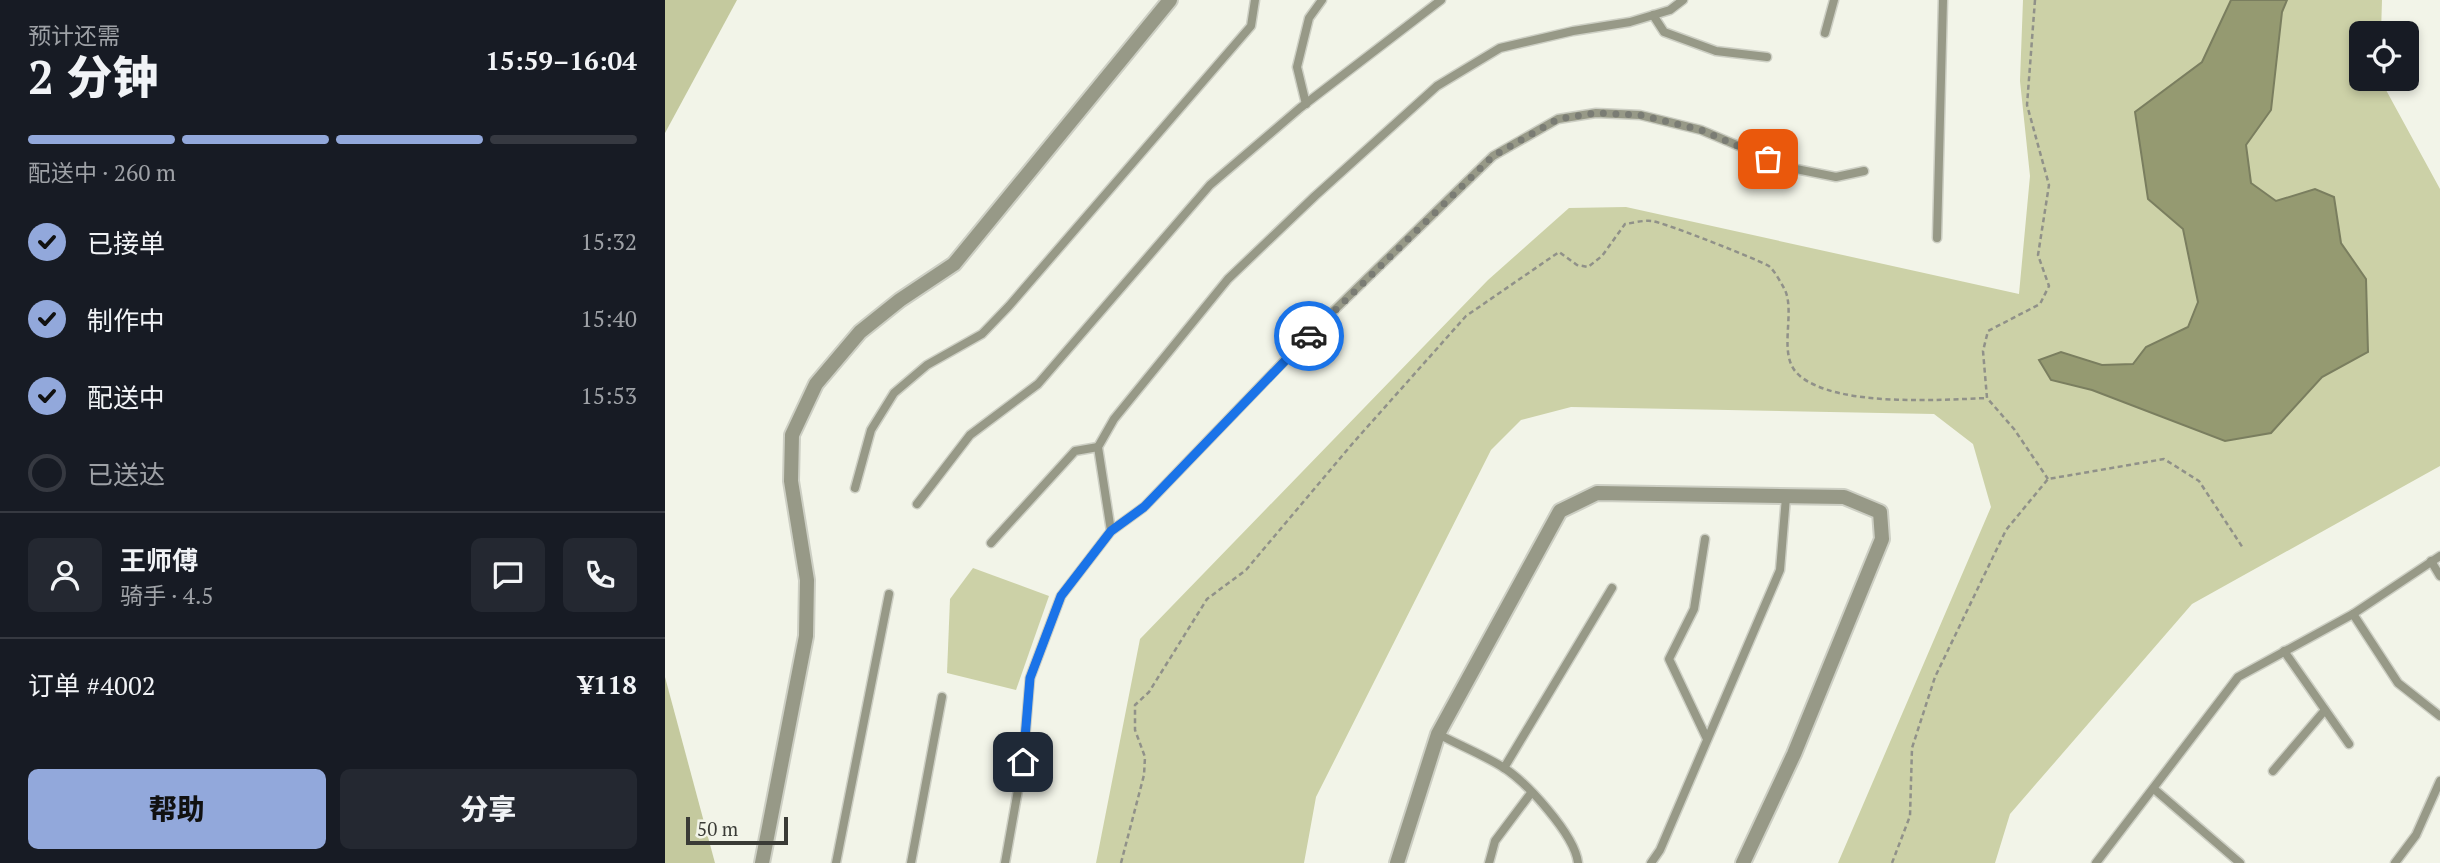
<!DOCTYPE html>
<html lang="zh">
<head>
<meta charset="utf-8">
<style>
  body { margin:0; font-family:"PT Serif","Noto Sans SC",serif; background:#242831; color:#f1f3f6; height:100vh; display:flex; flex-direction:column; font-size:26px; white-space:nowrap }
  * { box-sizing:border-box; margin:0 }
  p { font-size:23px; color:#9ea1a6 }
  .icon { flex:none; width:38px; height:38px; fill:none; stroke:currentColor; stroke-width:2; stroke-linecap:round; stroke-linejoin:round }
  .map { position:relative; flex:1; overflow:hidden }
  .drawer { display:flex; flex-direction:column; background:#171b24; width:665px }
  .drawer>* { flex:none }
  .buttons { position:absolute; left:1684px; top:21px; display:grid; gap:14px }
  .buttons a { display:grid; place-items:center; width:70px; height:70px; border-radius:10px; background:#171b24; box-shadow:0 4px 10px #0003; font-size:35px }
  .scale { position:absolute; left:21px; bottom:18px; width:102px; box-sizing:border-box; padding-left:7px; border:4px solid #3a3b36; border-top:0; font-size:19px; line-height:24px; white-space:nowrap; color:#3a3b36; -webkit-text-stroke:5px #f2f4e8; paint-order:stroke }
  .pin { position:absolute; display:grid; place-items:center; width:60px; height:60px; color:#fff; margin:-30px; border-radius:14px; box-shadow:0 4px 10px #0006 }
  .courier { position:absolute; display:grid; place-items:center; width:70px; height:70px; margin:-35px; border:5px solid #1a73e8; border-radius:50%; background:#fff; color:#222; box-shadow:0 2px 9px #0007 }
  .headline em { font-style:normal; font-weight:800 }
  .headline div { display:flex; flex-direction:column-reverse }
  .headline { display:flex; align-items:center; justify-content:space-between; height:119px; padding:0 28px }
  h1 { font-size:46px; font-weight:800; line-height:52px }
  .bar { display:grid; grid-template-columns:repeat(4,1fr); gap:10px 7px; align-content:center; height:84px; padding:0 28px }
  .bar i { height:9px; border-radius:5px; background:#363941 }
  .bar .on { background:#92a8db }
  .bar p { grid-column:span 4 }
  .line { display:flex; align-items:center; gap:18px; padding:0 28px; border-top:2px solid #363941 }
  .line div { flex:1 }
  .round { display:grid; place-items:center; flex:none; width:74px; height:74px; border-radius:10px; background:#242831 }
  ol { padding:0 28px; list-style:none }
  li { display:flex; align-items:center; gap:21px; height:77px }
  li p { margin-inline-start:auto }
  li .icon { padding:7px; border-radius:50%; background:#92a8db; color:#111; stroke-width:4 }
  li:last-child { color:#9ea1a6 }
  li i { width:38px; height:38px; border:4px solid #363941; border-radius:50% }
  .button { display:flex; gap:14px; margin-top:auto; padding:14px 28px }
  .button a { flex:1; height:80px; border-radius:10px; background:#92a8db; color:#111; font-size:28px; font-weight:800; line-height:80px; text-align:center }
  .button a+a { background:#242831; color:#f1f3f6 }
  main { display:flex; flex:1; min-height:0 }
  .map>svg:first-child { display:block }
  .green { fill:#ccd1a7 }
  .forest { fill:#c4c99e }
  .water { fill:#959a71; stroke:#7a7e5f; stroke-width:2 }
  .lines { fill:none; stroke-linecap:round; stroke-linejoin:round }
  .service-casing { stroke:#cdcfc4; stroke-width:11 }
  .minor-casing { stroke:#cdcfc4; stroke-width:18 }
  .path { stroke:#909189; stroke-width:2.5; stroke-dasharray:5 3.5; stroke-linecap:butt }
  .service { stroke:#979987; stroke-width:8 }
  .minor { stroke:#979987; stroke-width:14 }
  .done { stroke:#7a7c74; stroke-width:7; stroke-dasharray:0 12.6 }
  .route { stroke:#1a73e8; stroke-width:9 }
</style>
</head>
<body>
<main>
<section class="drawer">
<div class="headline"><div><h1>2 分钟</h1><p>预计还需</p></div><em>15:59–16:04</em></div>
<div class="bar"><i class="on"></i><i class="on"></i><i class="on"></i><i></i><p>配送中 · 260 m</p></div>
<ol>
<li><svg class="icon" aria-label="check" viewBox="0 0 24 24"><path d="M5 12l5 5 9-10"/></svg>已接单<p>15:32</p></li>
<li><svg class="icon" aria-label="check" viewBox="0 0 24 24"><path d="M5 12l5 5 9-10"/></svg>制作中<p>15:40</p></li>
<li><svg class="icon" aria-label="check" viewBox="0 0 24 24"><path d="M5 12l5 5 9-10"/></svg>配送中<p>15:53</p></li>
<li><i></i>已送达</li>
</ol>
<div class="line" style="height:126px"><a class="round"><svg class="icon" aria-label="person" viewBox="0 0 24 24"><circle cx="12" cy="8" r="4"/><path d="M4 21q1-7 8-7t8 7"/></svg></a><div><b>王师傅</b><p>骑手 · 4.5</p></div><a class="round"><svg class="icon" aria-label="chat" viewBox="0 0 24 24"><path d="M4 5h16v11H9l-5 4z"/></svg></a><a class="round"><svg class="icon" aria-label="phone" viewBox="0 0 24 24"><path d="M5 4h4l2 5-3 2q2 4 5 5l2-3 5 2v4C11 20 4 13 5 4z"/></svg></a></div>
<div class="line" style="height:91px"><div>订单 #4002</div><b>¥118</b></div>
<div class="button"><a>帮助</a><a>分享</a></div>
</section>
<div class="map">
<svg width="1775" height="863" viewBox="0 0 1775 863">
  <rect width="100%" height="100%" fill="#f2f4e8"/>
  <g class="green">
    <path d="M1358 0H1717L1716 33H1696V79H1715L1775 189V466L1527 604 1345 814 1330 863H1173L1326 507 1308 444 1269 414 906 407 856 420 826 450 651 797 639 863H431L475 639 823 280 904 208 961 207 1354 294 1365 176 1355 81Z"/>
    <path d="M308 568 384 596 351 690 282 673 285 599Z"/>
  </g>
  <g class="forest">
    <path d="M0 0H72L0 133Z"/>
    <path d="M0 677 50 863H0Z"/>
  </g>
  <path class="water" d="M1566 0H1622L1617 12 1606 110 1581 145 1586 183 1611 201 1650 189 1669 197 1676 243 1701 279 1703 352 1657 377 1606 433 1560 441 1427 390 1386 380 1374 360 1396 352 1437 365 1468 364 1481 347 1523 327 1533 302 1518 229 1483 199 1470 112 1537 62Z"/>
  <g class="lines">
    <defs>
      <g id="service">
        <path d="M988 15 999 32 1051 51 1102 57"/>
        <path d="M1160 33 1169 0"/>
        <path d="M641 104 632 67 644 18 657 0"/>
        <path d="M1272 238 1278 0"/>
        <path d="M190 488 206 430 229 393 262 365 317 334 344 306 586 26 590 0"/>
        <path d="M252 504 305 435 373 384 545 185 635 108 776 0"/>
        <path d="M446 531 433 447 449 419 563 279 650 196 772 86 835 48 908 31 965 22 1005 10 1018 0"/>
        <path d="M1040 539 1029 609 1004 659 1042 739"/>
        <path d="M326 543 410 451 433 447"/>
        <path d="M1766 561 1775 576"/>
        <path d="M1688 614 1733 683 1775 716"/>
        <path d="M1619 651 1684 744"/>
        <path d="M773 734C794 745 816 754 836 766 861 781 910 835 913 863"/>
        <path d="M839 768 947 588"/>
        <path d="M1608 771 1660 710"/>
        <path d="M1489 789 1575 863"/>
        <path d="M171 863 224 594"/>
        <path d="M246 863 277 697"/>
        <path d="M340 863 358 762 365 678 396 596 446 531 479 507 652 327 828 156 893 119 931 113 975 115 1036 130 1126 168 1171 177 1199 171"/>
        <path d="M824 863 830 841 866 793"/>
        <path d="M986 863 995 850 1115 570 1121 497"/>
        <path d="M1431 863 1573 677 1688 614 1775 556"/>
        <path d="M1730 863 1751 835 1775 781"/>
      </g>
      <g id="minor">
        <path d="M97 863 141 636 142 580 126 481 127 435 151 384 195 332 235 300 289 264 505 0"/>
        <path d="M732 863 773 734 895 511 932 493 1179 497 1215 512 1217 539 1129 754 1078 863"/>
      </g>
    </defs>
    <use href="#service" class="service-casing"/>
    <use href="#minor" class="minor-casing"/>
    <g class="path">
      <path d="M1370 0 1362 105 1384 185 1373 255 1384 286 1375 304 1323 331 1318 351 1322 398 1349 429 1383 479"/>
      <path d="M456 863 479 775 480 757 470 730V705L484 692 542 599 581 570 688 443 801 316 894 252 912 265 923 267 937 256 960 224C968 223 978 220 987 221 998 222 1100 262 1105 267 1111 273 1116 283 1120 290 1131 315 1111 357 1135 376 1172 407 1275 400 1322 398"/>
      <path d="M1227 863 1245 816 1247 748 1270 677 1341 530 1383 479 1499 459 1534 481 1578 548"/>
    </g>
    <use href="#service" class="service"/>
    <use href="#minor" class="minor"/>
  </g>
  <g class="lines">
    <path class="done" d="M644 336 828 156 893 119 931 113 975 115 1036 130 1103 159"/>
    <path class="route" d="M358 762 365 678 396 596 446 531 479 507 644 336"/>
  </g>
</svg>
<div class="buttons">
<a><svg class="icon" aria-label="locate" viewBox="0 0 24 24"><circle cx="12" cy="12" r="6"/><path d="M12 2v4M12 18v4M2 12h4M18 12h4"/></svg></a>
</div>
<div class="scale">50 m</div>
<div class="pin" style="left:1103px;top:159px;background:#ea580c"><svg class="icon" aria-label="bag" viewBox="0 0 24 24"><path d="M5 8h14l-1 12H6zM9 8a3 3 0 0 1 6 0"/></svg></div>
<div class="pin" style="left:358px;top:762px;background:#1f2937"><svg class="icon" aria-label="home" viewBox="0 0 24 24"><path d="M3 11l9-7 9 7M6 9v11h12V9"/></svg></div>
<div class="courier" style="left:644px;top:336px"><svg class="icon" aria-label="car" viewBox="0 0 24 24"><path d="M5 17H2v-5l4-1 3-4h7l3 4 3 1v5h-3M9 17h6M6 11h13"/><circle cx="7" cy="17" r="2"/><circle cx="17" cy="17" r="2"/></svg></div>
</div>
</main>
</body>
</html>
